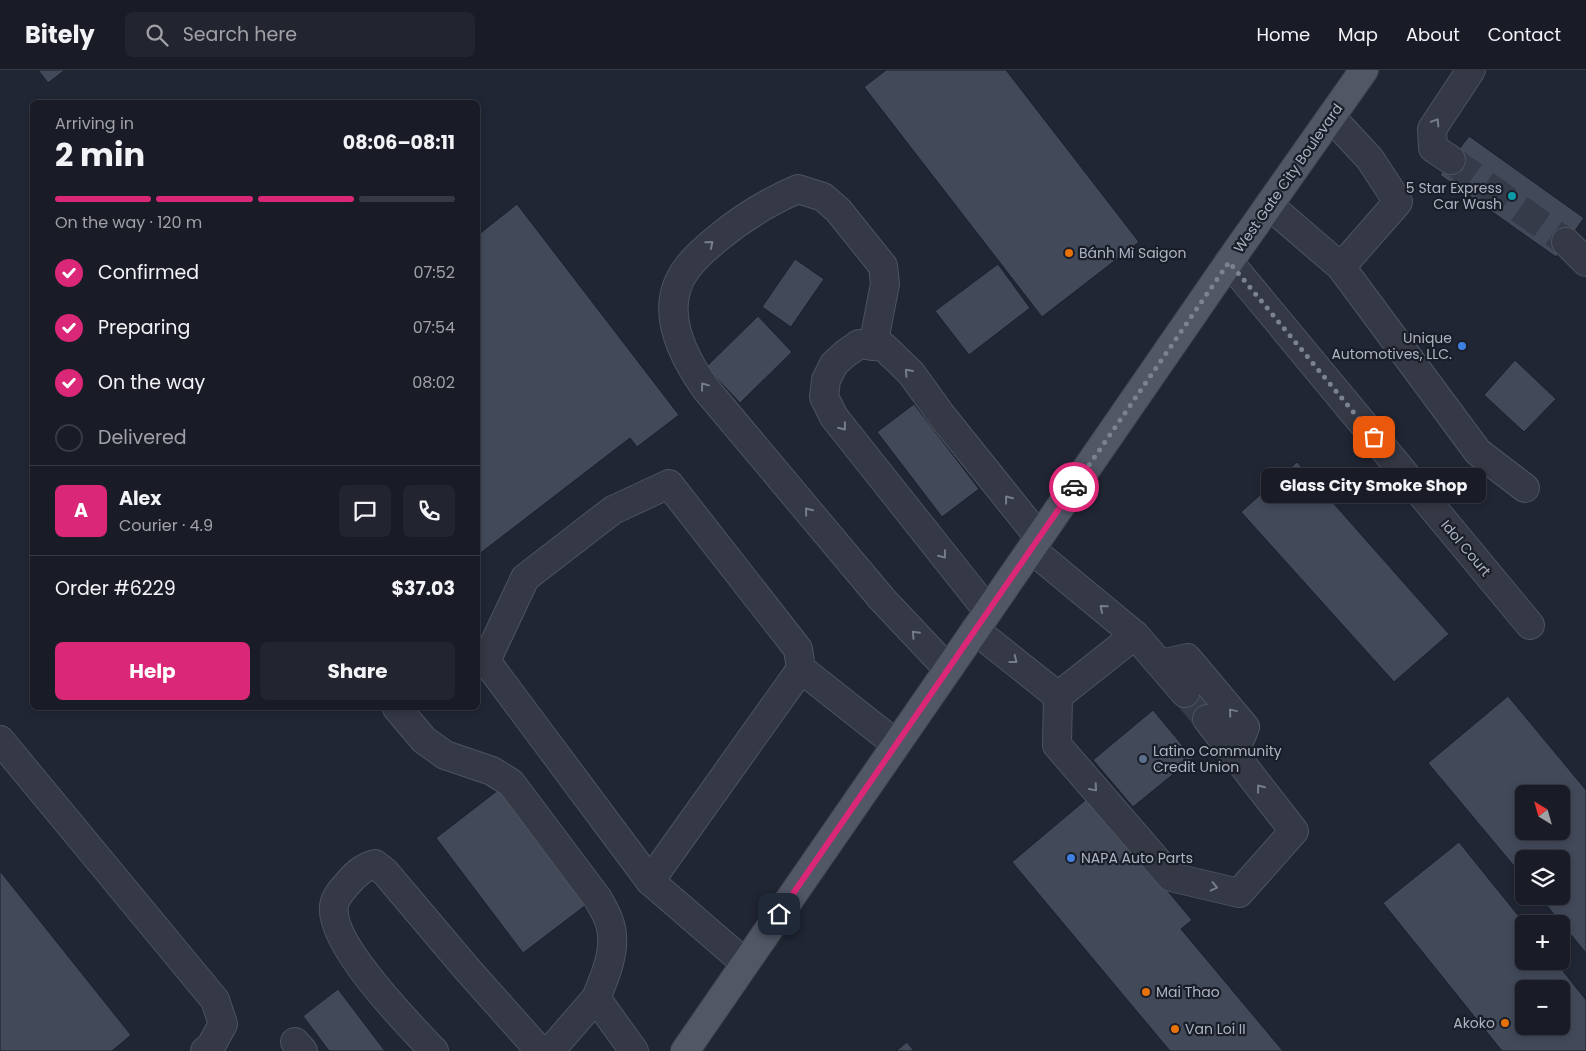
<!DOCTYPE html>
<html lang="en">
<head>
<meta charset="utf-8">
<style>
  body { margin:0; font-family:Poppins,sans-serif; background:#22252f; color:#f1f3f6; height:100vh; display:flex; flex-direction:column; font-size:19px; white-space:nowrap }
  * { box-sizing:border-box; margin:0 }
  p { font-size:16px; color:#9fa1a7 }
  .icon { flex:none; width:28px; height:28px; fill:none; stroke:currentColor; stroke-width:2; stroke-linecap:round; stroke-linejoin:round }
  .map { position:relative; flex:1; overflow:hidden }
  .drawer { position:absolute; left:30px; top:30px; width:450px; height:610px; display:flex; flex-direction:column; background:#191c27; border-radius:8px; box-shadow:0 2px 8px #0003,0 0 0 1px #373a44 }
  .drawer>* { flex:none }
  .needle { width:32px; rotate:323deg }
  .controls { position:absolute; left:1515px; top:715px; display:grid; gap:10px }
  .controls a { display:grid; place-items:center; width:55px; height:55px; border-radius:8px; background:#191c27; box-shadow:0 2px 8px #0003,0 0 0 1px #373a44; font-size:25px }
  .pin { position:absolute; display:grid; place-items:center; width:42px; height:42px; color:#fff; margin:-21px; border-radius:10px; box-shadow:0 2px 8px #0006 }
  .courier { position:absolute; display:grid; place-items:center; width:50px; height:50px; margin:-25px; border:4px solid #db2777; border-radius:50%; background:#fff; color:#222; box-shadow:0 1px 6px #0007 }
  .bubble { position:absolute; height:35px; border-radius:8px; background:#191c27; box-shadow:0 2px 8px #0003,0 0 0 1px #373a44; font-size:16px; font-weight:700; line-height:35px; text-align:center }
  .overview em { font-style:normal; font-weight:700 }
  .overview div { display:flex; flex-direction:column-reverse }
  .overview { display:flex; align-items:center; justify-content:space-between; height:85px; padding:0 25px }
  h1 { font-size:32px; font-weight:700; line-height:38px }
  .bar { display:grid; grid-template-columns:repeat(4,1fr); gap:8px 5px; align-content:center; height:60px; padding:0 25px }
  .bar i { height:6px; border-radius:4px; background:#373a44 }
  .bar .on { background:#db2777 }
  .bar p { grid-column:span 4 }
  .line { display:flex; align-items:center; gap:12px; padding:0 25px; border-top:1px solid #373a44 }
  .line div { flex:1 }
  .round { display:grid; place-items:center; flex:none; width:52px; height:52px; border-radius:8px; background:#22252f }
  ol { padding:0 25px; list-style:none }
  li { display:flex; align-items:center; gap:15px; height:55px }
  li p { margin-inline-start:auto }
  li .icon { padding:5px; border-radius:50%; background:#db2777; color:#fff; stroke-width:4 }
  li:last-child { color:#9fa1a7 }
  li i { width:28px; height:28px; border:2px solid #373a44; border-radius:50% }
  .action { display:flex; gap:10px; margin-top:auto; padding:10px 25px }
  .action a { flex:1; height:58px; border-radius:8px; background:#db2777; color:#fff; font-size:20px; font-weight:700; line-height:58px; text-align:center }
  .action a+a { background:#22252f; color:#f1f3f6 }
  header { display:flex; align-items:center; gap:30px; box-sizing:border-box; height:70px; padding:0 25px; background:#191c27; border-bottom:1px solid #373a44 }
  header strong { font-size:24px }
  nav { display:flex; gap:28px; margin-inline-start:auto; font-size:18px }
  .search { width:350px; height:45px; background:#22252f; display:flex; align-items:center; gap:12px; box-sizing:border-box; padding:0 18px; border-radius:8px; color:#9fa1a7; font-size:19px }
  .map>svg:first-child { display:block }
  .building { fill:#424959; stroke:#1b202b; fill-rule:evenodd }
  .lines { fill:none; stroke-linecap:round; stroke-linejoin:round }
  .minor-tunnel { stroke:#363b49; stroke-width:28; stroke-dasharray:28 14; stroke-linecap:butt }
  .minor-casing { stroke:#4e5360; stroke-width:30 }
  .major-casing { stroke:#3d424f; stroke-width:30 }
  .minor { stroke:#343945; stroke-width:28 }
  .major { stroke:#525765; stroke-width:28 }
  .oneway { stroke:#777c8a }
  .done { stroke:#7d8290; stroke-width:5; stroke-dasharray:0 9 }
  .route { stroke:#db2777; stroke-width:6 }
  .culture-dot { fill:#0f9aa8; stroke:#1a1e29; stroke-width:2 }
  .food-dot { fill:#e8710a; stroke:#1a1e29; stroke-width:2 }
  .shop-dot { fill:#3f7fe0; stroke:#1a1e29; stroke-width:2 }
  .service-dot { fill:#5c6f8a; stroke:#1a1e29; stroke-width:2 }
  .labels { text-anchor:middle; stroke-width:4.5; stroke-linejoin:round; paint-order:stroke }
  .street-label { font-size:14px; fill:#aeb3c2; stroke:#1a1e29 }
  .poi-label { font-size:14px; fill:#aeb3c2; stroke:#1a1e29; text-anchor:start }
</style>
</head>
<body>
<header>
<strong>Bitely</strong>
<div class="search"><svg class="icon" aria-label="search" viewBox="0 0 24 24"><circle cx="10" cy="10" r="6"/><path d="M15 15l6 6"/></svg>Search here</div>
<nav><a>Home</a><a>Map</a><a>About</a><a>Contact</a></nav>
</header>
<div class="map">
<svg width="1586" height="981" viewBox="0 0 1586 981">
  <rect width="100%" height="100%" fill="#212634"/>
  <g class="building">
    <path d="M38 0H65L48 13Z"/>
    <path d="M886 0H1006L1139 172 1042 247 864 17Z"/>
    <path d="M1469 66 1584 148 1556 187 1440 105Z"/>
    <path d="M517 134 679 345 637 377 630 368 478 485V165Z"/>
    <path d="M795 189 824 209 791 257 762 237Z"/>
    <path d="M998 194 1030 238 969 285 935 241Z"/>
    <path d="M758 246 792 282 740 333 706 297Z"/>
    <path d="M1515 290 1556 329 1524 362 1484 325Z"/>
    <path d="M914 334 979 419 942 447 877 362Z"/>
    <path d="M1297 392 1449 564 1394 612 1241 442Z"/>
    <path d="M1508 626 1586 720V883L1539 826H1561V789H1524V808L1428 693ZM1524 724H1561V761H1524Z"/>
    <path d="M1153 640 1193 688 1133 737 1093 690Z"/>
    <path d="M502 717 590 832 523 883 436 768Z"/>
    <path d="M1089 727 1192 850 1181 859 1283 981H1170L1012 792Z"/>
    <path d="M1459 772 1525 854 1524 891H1555L1586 930V981H1502L1383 833ZM1524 919H1561V956H1524Z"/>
    <path d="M0 801 131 965 112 981H0Z"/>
    <path d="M338 919 385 981H329L303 946Z"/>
    <path d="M907 972 914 981H896Z"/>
  </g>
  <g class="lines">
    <g class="minor-tunnel">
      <path d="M1451 90 1566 172"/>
      <path d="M1185 623 1207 649"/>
    </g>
    <defs>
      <g id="minor">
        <path d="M1331 47 1370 89 1398 132 1341 197"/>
        <path d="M1451 90 1433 78 1432 59 1471 0"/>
        <path d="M1269 135 1341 197 1478 382 1525 418"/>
        <path d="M1566 172 1586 192"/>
        <path d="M1229 192 1530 555"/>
        <path d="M873 276 885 214 883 196 838 140 823 127 798 119C770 131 742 148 718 168 707 177 696 186 688 197 657 236 681 284 706 319L882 529 948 599"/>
        <path d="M1031 479 1135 565 1185 623"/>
        <path d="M988 541 834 347 824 327 826 310 834 294 845 284 859 274 884 277 911 303 942 346 1039 467"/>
        <path d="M975 560 1058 626 1057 675 1171 807 1239 823 1294 761 1207 649"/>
        <path d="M1161 594 1187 588 1245 657 1234 684"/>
        <path d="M1058 626 1135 565"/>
        <path d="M397 638 424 670 445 685 492 701 511 713 598 829C603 838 609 847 611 858 616 881 605 907 596 928L634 981"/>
        <path d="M0 670 215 930 223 954 211 976 205 981"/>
        <path d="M650 811 801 599"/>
        <path d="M745 893 650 811 486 591 525 508 613 440 669 414 798 579 801 599 896 674"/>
        <path d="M295 972 303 981"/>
        <path d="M434 981C408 954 329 873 334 836 335 827 342 820 348 813 356 804 363 797 375 794L385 802 467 899 540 981"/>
        <path d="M550 981 596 928"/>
      </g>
      <path id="major" d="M685 981 1229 192 1364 0"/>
    </defs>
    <use href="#minor" class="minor-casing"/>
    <use href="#major" class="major-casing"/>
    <use href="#minor" class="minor"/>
    <use href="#major" class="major"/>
  </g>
  <defs><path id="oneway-chevron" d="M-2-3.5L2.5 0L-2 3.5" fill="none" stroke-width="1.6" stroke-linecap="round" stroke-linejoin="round" transform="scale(1.25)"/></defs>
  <g class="oneway">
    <use href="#oneway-chevron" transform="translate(1436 52) rotate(-58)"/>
    <use href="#oneway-chevron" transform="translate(710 174) rotate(-40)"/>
    <use href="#oneway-chevron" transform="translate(908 302) rotate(-132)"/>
    <use href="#oneway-chevron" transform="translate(704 316) rotate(-127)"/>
    <use href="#oneway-chevron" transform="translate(843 357) rotate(52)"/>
    <use href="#oneway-chevron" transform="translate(1008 429) rotate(-128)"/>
    <use href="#oneway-chevron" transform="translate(808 441) rotate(-129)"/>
    <use href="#oneway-chevron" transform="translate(943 485) rotate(52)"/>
    <use href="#oneway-chevron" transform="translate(1103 538) rotate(-140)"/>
    <use href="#oneway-chevron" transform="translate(915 564) rotate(-133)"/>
    <use href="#oneway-chevron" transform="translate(1014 590) rotate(38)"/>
    <use href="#oneway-chevron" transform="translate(1232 642) rotate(-130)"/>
    <use href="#oneway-chevron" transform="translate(1094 718) rotate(49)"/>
    <use href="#oneway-chevron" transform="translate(1260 718) rotate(-128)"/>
    <use href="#oneway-chevron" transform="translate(1214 817) rotate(13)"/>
  </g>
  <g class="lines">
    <path class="done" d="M1074 417 1229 192 1374 367"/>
    <path class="route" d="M779 844 1074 417"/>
  </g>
  <circle class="culture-dot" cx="1512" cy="126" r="5"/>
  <g class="food-dot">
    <circle cx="1069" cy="183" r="5"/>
    <circle cx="1146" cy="922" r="5"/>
    <circle cx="1505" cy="953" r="5"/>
    <circle cx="1175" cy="959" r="5"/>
  </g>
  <g class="shop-dot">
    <circle cx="1462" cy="276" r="5"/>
    <circle cx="1071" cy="788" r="5"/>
  </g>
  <circle class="service-dot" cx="1143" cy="689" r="5"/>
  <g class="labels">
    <g class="street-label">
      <text transform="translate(1288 108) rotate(-55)" y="5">West Gate City Boulevard</text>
      <text transform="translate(1466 478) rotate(50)" y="5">Idol Court</text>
    </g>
    <g class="poi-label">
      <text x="1502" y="123" text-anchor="end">5 Star Express<tspan x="1502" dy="16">Car Wash</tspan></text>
      <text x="1079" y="188">Bánh Mì Saigon</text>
      <text x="1452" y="273" text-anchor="end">Unique<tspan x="1452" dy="16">Automotives, LLC.</tspan></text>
      <text x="1153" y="686">Latino Community<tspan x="1153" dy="16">Credit Union</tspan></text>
      <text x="1081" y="793">NAPA Auto Parts</text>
      <text x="1156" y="927">Mai Thao</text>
      <text x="1495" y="958" text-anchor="end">Akoko</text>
      <text x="1185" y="964">Van Loi II</text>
    </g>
  </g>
</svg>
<div class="controls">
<a><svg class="needle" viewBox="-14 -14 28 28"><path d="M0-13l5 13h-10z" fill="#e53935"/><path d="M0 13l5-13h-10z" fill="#9fa1a7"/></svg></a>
<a><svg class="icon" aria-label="layers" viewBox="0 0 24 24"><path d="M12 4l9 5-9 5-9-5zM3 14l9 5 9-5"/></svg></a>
<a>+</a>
<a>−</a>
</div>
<div class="pin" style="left:1374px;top:367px;background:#ea580c"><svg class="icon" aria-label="bag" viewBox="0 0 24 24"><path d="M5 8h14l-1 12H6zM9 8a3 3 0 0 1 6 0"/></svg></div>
<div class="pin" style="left:779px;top:844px;background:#1f2937"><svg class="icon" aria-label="home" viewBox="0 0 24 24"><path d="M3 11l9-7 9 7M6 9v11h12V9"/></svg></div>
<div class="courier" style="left:1074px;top:417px"><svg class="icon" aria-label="car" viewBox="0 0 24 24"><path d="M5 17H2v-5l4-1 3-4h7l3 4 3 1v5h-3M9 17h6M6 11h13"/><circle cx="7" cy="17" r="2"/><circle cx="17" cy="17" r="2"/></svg></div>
<div class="bubble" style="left:1261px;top:398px;width:225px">Glass City Smoke Shop</div>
<section class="drawer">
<div class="overview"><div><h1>2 min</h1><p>Arriving in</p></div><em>08:06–08:11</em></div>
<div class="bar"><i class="on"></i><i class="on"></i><i class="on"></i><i></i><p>On the way · 120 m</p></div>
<ol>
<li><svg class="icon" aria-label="check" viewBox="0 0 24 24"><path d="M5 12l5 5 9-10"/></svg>Confirmed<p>07:52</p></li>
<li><svg class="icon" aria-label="check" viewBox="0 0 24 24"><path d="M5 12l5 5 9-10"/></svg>Preparing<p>07:54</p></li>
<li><svg class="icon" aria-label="check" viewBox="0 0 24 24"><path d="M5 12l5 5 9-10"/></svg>On the way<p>08:02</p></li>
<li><i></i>Delivered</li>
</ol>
<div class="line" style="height:90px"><b class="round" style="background:#db2777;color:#fff">A</b><div><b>Alex</b><p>Courier · 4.9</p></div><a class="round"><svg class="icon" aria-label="chat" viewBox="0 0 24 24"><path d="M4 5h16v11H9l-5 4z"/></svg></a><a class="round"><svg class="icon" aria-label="phone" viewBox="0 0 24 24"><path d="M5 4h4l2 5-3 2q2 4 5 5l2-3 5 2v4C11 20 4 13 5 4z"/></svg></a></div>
<div class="line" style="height:65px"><div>Order #6229</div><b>$37.03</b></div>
<div class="action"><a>Help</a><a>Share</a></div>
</section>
</div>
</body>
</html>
